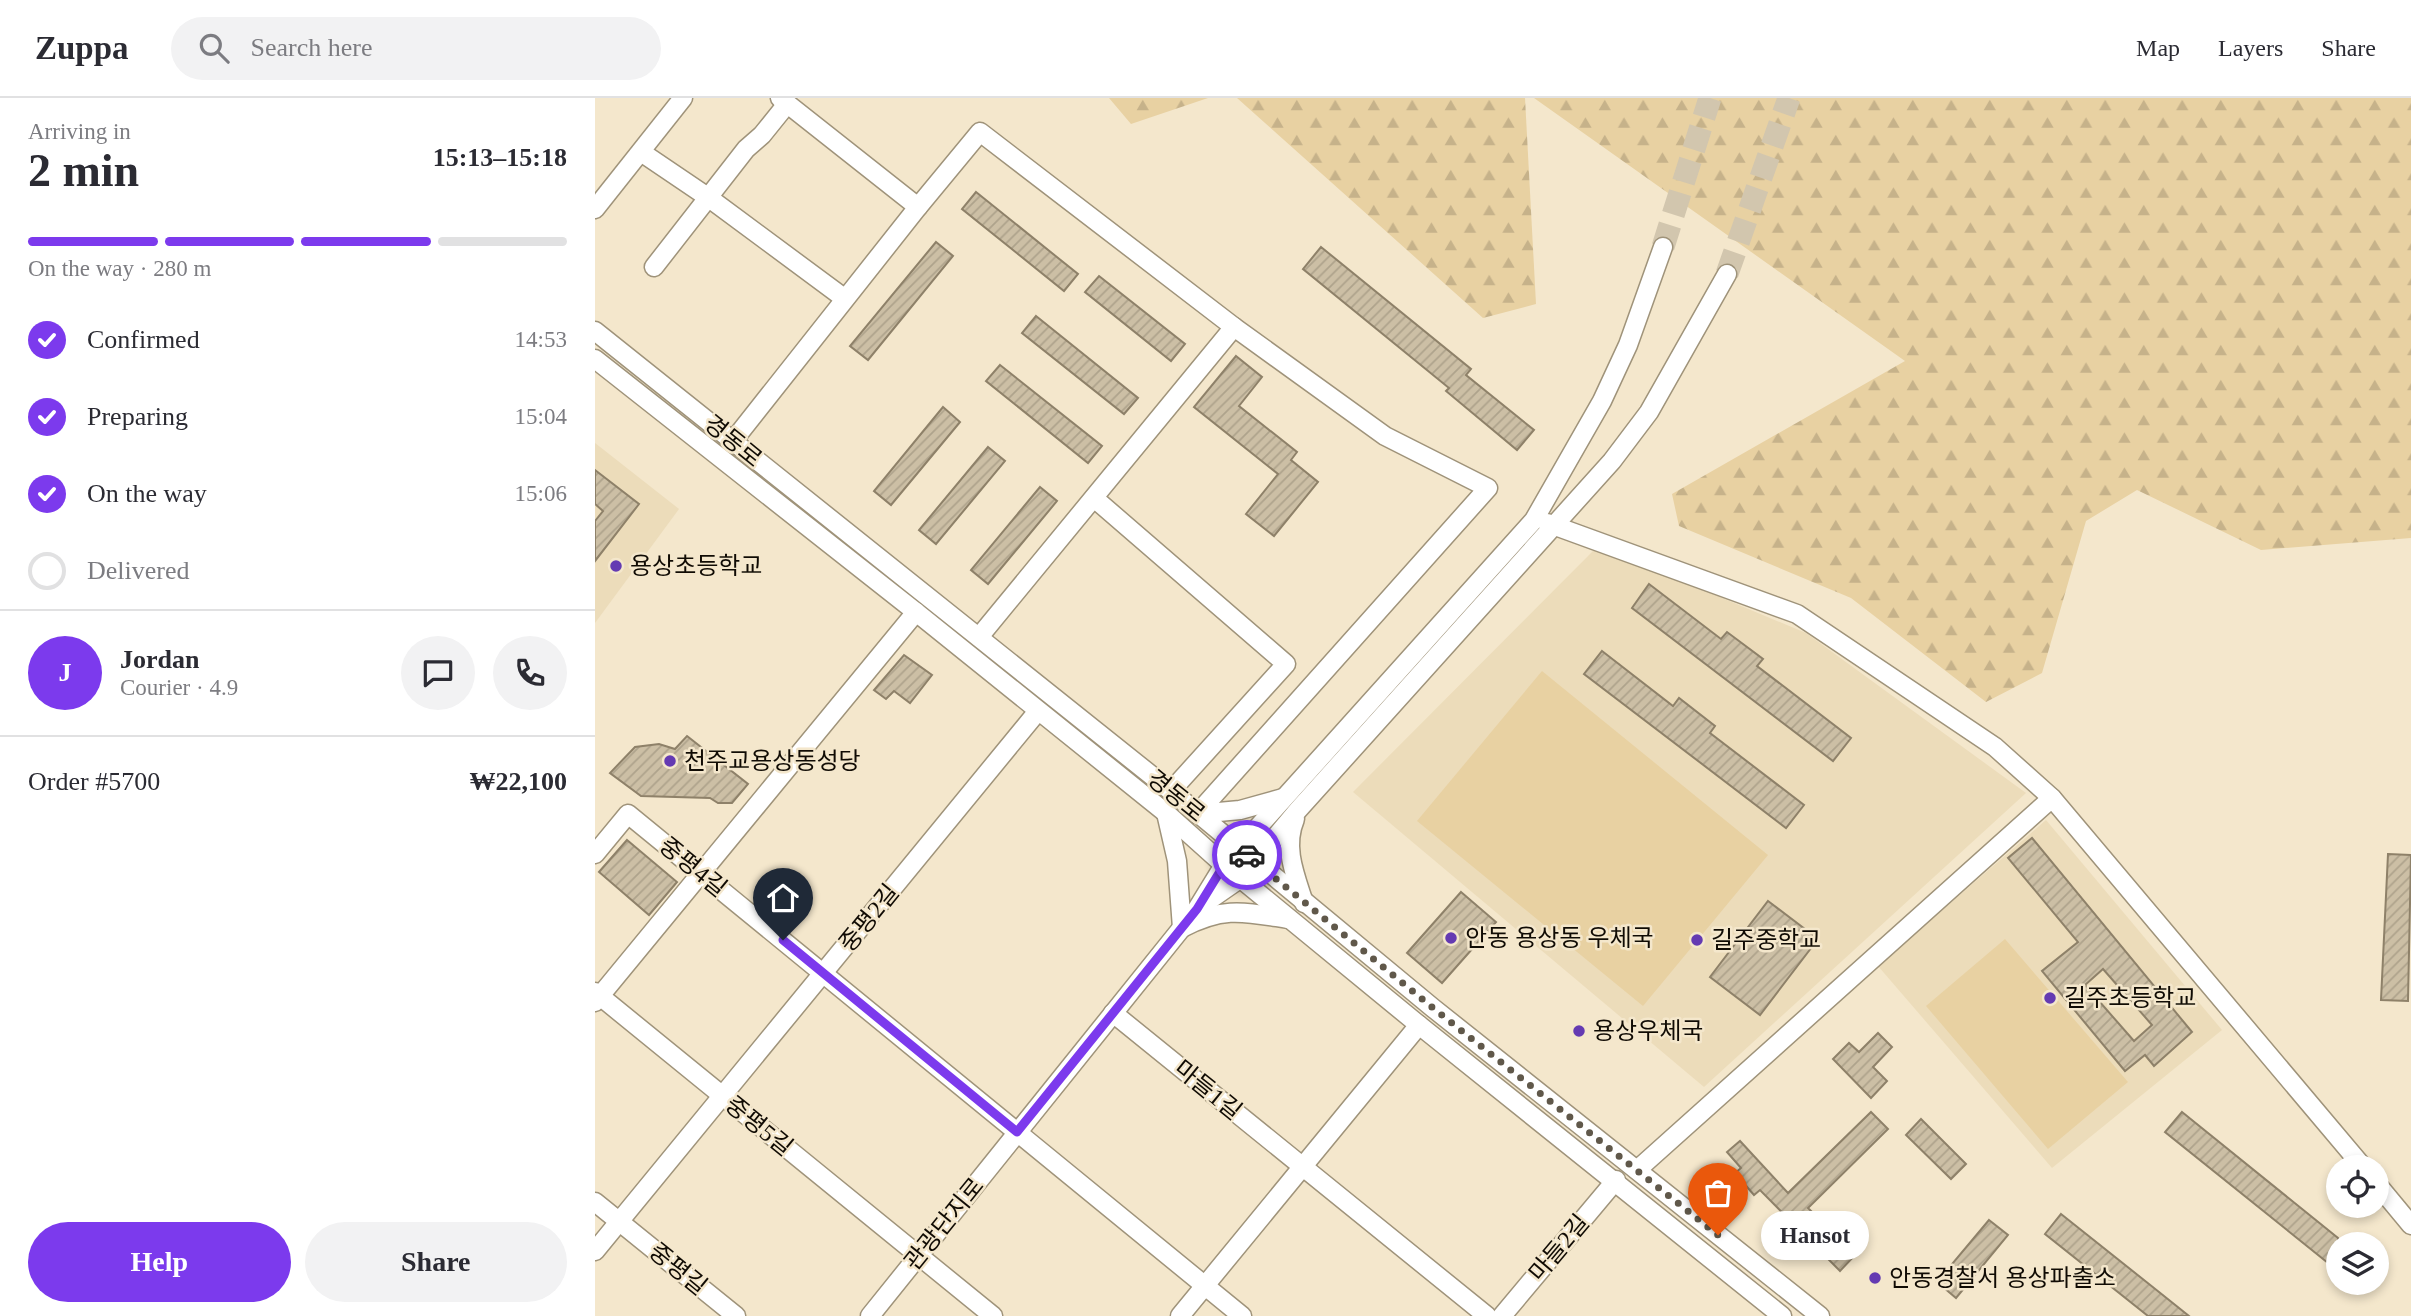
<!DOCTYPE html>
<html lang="en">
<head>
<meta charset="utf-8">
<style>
  body { margin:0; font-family:"Times New Roman","Noto Sans KR",serif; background:#f2f2f3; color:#2b2b33; height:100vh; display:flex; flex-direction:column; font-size:26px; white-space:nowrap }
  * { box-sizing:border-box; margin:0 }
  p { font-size:23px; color:#7c7c81 }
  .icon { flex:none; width:38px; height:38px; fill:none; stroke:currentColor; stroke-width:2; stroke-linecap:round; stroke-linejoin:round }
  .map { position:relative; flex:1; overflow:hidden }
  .side { display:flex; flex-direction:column; background:#fff; width:595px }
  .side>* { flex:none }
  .tools { position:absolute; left:1731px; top:1057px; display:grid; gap:14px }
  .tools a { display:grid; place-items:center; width:63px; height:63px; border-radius:50%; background:#fff; box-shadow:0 4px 10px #0003; font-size:35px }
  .pin { position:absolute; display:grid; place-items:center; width:60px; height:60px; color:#fff; margin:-72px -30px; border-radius:50% 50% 50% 0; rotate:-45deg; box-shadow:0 0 7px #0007 }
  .pin .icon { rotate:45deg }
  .courier { position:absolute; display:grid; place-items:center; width:70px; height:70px; margin:-35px; border:5px solid #7c3aed; border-radius:50%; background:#fff; color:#222; box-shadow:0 2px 9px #0007 }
  .bubble { position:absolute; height:49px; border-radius:24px; background:#fff; box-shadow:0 4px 10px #0003; font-size:23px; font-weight:800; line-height:49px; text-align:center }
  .summary em { font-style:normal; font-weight:800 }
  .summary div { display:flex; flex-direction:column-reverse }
  .summary { display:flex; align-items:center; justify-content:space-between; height:119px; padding:0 28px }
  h1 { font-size:46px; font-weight:800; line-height:52px }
  .bar { display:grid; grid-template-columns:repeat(4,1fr); gap:10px 7px; align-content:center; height:84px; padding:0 28px }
  .bar i { height:9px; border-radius:5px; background:#e1e1e2 }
  .bar .on { background:#7c3aed }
  .bar p { grid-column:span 4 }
  .line { display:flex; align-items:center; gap:18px; padding:0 28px; border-top:2px solid #e1e1e2 }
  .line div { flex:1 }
  .round { display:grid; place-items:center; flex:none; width:74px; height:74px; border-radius:37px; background:#f2f2f3 }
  ol { padding:0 28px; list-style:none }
  li { display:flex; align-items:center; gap:21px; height:77px }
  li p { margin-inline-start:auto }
  li .icon { padding:7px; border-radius:50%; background:#7c3aed; color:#fff; stroke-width:4 }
  li:last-child { color:#7c7c81 }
  li i { width:38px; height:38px; border:4px solid #e1e1e2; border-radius:50% }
  .action { display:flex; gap:14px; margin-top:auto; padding:14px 28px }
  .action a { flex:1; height:80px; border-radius:42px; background:#7c3aed; color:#fff; font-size:28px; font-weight:800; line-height:80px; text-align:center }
  .action a+a { background:#f2f2f3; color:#2b2b33 }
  header { display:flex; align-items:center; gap:42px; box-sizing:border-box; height:98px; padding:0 35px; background:#fff; border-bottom:2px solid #e1e1e2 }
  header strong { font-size:33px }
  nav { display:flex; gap:38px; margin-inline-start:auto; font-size:24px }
  .search { width:490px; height:63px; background:#f2f2f3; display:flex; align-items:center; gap:18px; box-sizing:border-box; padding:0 24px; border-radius:38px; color:#7c7c81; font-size:26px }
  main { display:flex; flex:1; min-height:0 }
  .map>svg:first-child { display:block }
  .built { fill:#ecdcba }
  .forest { fill:url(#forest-firs) }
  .park { fill:#e8d1a2 }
  .building { fill:url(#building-hatch); stroke:#8e8169; stroke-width:2; fill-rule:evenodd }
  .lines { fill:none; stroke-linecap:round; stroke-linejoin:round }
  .major-tunnel { stroke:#d2c6ae; stroke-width:23; stroke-dasharray:23 11; stroke-linecap:butt }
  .minor-casing { stroke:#9f937a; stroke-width:21 }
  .minor { stroke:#fff; stroke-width:18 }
  .done { stroke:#60584a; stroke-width:7; stroke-dasharray:0 12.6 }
  .route { stroke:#7c3aed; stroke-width:9 }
  .poi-dot { fill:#643ab2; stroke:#f4e7cc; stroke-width:2.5 }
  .labels { text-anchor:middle; stroke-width:5; stroke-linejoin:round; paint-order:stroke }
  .street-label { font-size:24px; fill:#100b04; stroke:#f4e7cc }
  .poi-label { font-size:24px; fill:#100b04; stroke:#f4e7cc; text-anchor:start }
</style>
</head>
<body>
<header>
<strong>Zuppa</strong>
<div class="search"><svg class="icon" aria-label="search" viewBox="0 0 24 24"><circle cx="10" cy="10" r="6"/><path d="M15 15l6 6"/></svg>Search here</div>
<nav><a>Map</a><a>Layers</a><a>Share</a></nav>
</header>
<main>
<section class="side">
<div class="summary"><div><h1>2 min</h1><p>Arriving in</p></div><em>15:13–15:18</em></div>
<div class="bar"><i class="on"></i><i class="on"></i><i class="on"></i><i></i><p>On the way · 280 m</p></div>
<ol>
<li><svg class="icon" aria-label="check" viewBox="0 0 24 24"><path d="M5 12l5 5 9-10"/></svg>Confirmed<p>14:53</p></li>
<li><svg class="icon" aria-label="check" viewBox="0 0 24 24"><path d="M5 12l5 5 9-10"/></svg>Preparing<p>15:04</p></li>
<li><svg class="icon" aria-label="check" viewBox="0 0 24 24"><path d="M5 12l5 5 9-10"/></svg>On the way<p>15:06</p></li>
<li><i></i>Delivered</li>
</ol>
<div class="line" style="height:126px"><b class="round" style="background:#7c3aed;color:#fff">J</b><div><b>Jordan</b><p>Courier · 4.9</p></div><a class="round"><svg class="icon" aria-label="chat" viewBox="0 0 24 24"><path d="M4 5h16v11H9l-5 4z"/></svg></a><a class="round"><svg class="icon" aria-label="phone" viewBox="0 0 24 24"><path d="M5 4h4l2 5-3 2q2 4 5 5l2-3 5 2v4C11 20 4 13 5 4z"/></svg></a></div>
<div class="line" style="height:91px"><div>Order #5700</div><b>₩22,100</b></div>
<div class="action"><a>Help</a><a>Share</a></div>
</section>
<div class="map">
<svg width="1816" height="1218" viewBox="0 0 1816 1218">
  <defs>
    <pattern id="forest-firs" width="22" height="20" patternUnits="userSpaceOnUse" patternTransform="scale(1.75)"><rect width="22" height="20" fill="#e8d1a2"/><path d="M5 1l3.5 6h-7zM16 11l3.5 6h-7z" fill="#c6b28a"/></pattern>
    <pattern id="building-hatch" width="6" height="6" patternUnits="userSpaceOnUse" patternTransform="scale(1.75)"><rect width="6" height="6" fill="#ccbfa5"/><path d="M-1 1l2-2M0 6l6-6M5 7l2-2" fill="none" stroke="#aea38c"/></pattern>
  </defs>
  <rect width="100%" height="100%" fill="#f4e7cc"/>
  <g class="built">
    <path d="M0 345 84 411 0 525Z"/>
    <path d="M1003 448 1211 535 1431 695 1109 989 758 694Z"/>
    <path d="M1451 722 1627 932 1457 1070 1283 868Z"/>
  </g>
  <g class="forest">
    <path d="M514 0H613L536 26Z"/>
    <path d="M642 0H930L941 206 888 220Z"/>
    <path d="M939 0H1816V440L1666 452 1542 392 1491 423 1447 575 1391 604 1256 500 1084 428 1077 396 1310 263Z"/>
  </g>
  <g class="park">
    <path d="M947 573 1173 757 1048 908 822 723Z"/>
    <path d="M1410 841 1533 984 1453 1051 1331 908Z"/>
  </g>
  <g class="building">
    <path d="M381 94 483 176 469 193 367 111Z"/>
    <path d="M341 144 358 158 273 262 255 248Z"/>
    <path d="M726 149 876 271 871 277 939 332 922 352 851 293 854 290 708 171Z"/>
    <path d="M504 178 590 246 576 263 490 194Z"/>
    <path d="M441 218 543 300 529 316 427 235Z"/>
    <path d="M641 258 667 279 644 308 702 354 696 362 723 384 679 438 651 416 683 376 599 309Z"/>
    <path d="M405 267 507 348 493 365 391 283Z"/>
    <path d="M348 309 365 324 296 407 279 393Z"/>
    <path d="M393 349 410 363 341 446 324 432Z"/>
    <path d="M0 372 44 406 0 463V423L8 413 0 406Z"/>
    <path d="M445 389 462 403 393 486 376 472Z"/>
    <path d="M1054 486 1126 541 1132 534 1168 561 1162 568 1256 640 1238 663 1037 510Z"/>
    <path d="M1007 553 1078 608 1084 600 1120 628 1115 635 1209 707 1191 730 989 576Z"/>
    <path d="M309 557 337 577 315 605 299 593 291 601 279 592Z"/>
    <path d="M92 638 153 686 137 705H123L115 700 46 698 15 675 40 649 64 646 80 651Z"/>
    <path d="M1437 740 1597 934 1559 968 1550 957 1530 973 1447 873 1483 844 1413 760ZM1508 871 1557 927 1539 943 1490 887Z"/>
    <path d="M32 742 82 784 54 817 4 774Z"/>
    <path d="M1793 756 1816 757 1813 903 1786 902Z"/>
    <path d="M866 794 901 824 847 885 812 855Z"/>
    <path d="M1173 803 1223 841 1165 917 1115 879Z"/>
    <path d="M1283 935 1297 949 1278 969 1292 983 1276 1000 1238 961 1254 945 1264 954Z"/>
    <path d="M1276 1014 1293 1031 1213 1110 1260 1157 1245 1173 1165 1092 1159 1097 1140 1075 1146 1070 1132 1054 1145 1043 1193 1095Z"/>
    <path d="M1587 1014 1743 1140V1173L1570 1034Z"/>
    <path d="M1326 1021 1371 1066 1356 1081 1311 1037Z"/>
    <path d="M1466 1116 1559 1190 1594 1218H1553L1450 1136Z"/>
    <path d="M1394 1122 1413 1137 1361 1200 1342 1184Z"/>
  </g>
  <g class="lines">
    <g class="major-tunnel">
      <path d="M1068 149 1115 0"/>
      <path d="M1132 176 1194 0"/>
    </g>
    <defs>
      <g id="minor">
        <path d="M185 0 323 109 385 34 639 229 790 338 893 390 602 716"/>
        <path d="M46 54 114 100 249 200"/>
        <path d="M0 111 88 0"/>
        <path d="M59 169 151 51 167 37 192 6"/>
        <path d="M0 233 576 693 838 910 1225 1218"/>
        <path d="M0 261 321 514 571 715 629 767 824 927 1187 1218"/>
        <path d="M138 343 323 109"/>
        <path d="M499 400 691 566 576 693"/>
        <path d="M952 425 1202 516 1400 649 1457 700"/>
        <path d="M384 539 639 229"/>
        <path d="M571 715 582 763 587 830C629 808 649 814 693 821"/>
        <path d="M602 716 645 712 688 700"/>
        <path d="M700 721C688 749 700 777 709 805"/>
        <path d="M0 756 33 716 647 1218"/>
        <path d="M610 805 646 780 703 712 1017 363 1054 314 1132 176"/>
        <path d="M0 894 398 1218"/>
        <path d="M0 904 321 514"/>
        <path d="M518 915 892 1218"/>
        <path d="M1042 1072 1457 700 1768 1069"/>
        <path d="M1782 1086 1816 1127"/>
        <path d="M0 1104 141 1218"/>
        <path d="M0 1153 443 613"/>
        <path d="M275 1218 602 811 629 767 939 422 1007 303 1033 247 1068 149"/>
        <path d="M585 1218 824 927"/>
        <path d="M907 1218 1021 1082"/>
      </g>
    </defs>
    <use href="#minor" class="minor-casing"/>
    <use href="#minor" class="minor"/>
  </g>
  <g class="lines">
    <path class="done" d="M652 757 838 910 1123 1137"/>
    <path class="route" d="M188 842 422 1034 602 811 629 767 644 750 652 757"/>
  </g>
  <g class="poi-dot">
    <circle cx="21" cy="468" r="7"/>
    <circle cx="75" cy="663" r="7"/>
    <circle cx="856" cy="840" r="7"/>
    <circle cx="1102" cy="842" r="7"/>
    <circle cx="1455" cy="900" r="7"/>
    <circle cx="984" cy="933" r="7"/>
    <circle cx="1280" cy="1180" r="7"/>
  </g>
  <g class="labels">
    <g class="street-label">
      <text transform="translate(138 343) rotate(39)" y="8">경동로</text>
      <text transform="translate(581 698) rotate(39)" y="8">경동로</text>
      <text transform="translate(98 769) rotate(39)" y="8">중평4길</text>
      <text transform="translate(274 820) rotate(-51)" y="8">중평2길</text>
      <text transform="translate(613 992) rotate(39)" y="8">마들1길</text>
      <text transform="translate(164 1028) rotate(39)" y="8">중평5길</text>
      <text transform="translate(349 1126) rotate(-51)" y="8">관광단지로</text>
      <text transform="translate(964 1150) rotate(-50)" y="8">마들2길</text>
      <text transform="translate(83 1171) rotate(39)" y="8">중평길</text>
    </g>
    <g class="poi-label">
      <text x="35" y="476">용상초등학교</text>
      <text x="89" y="671">천주교용상동성당</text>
      <text x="870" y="848">안동 용상동 우체국</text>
      <text x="1116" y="850">길주중학교</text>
      <text x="1469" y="908">길주초등학교</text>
      <text x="998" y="941">용상우체국</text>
      <text x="1294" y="1188">안동경찰서 용상파출소</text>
    </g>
  </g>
</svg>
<div class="tools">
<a><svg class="icon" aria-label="locate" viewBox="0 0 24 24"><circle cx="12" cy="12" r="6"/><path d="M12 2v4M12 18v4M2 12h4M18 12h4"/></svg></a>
<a><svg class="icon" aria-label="layers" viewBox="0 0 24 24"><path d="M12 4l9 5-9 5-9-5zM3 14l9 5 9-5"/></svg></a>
</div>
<div class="pin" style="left:1123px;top:1137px;background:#ea580c"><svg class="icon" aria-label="bag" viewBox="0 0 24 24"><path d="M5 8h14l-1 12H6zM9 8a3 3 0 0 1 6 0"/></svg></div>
<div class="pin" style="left:188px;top:842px;background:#1f2937"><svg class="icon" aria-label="home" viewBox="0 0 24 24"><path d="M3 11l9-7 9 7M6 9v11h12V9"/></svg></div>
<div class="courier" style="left:652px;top:757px"><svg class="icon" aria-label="car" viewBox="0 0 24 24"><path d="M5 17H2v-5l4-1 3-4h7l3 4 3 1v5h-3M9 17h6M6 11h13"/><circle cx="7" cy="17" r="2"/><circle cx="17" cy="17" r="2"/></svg></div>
<div class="bubble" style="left:1166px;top:1113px;width:108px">Hansot</div>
</div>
</main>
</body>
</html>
